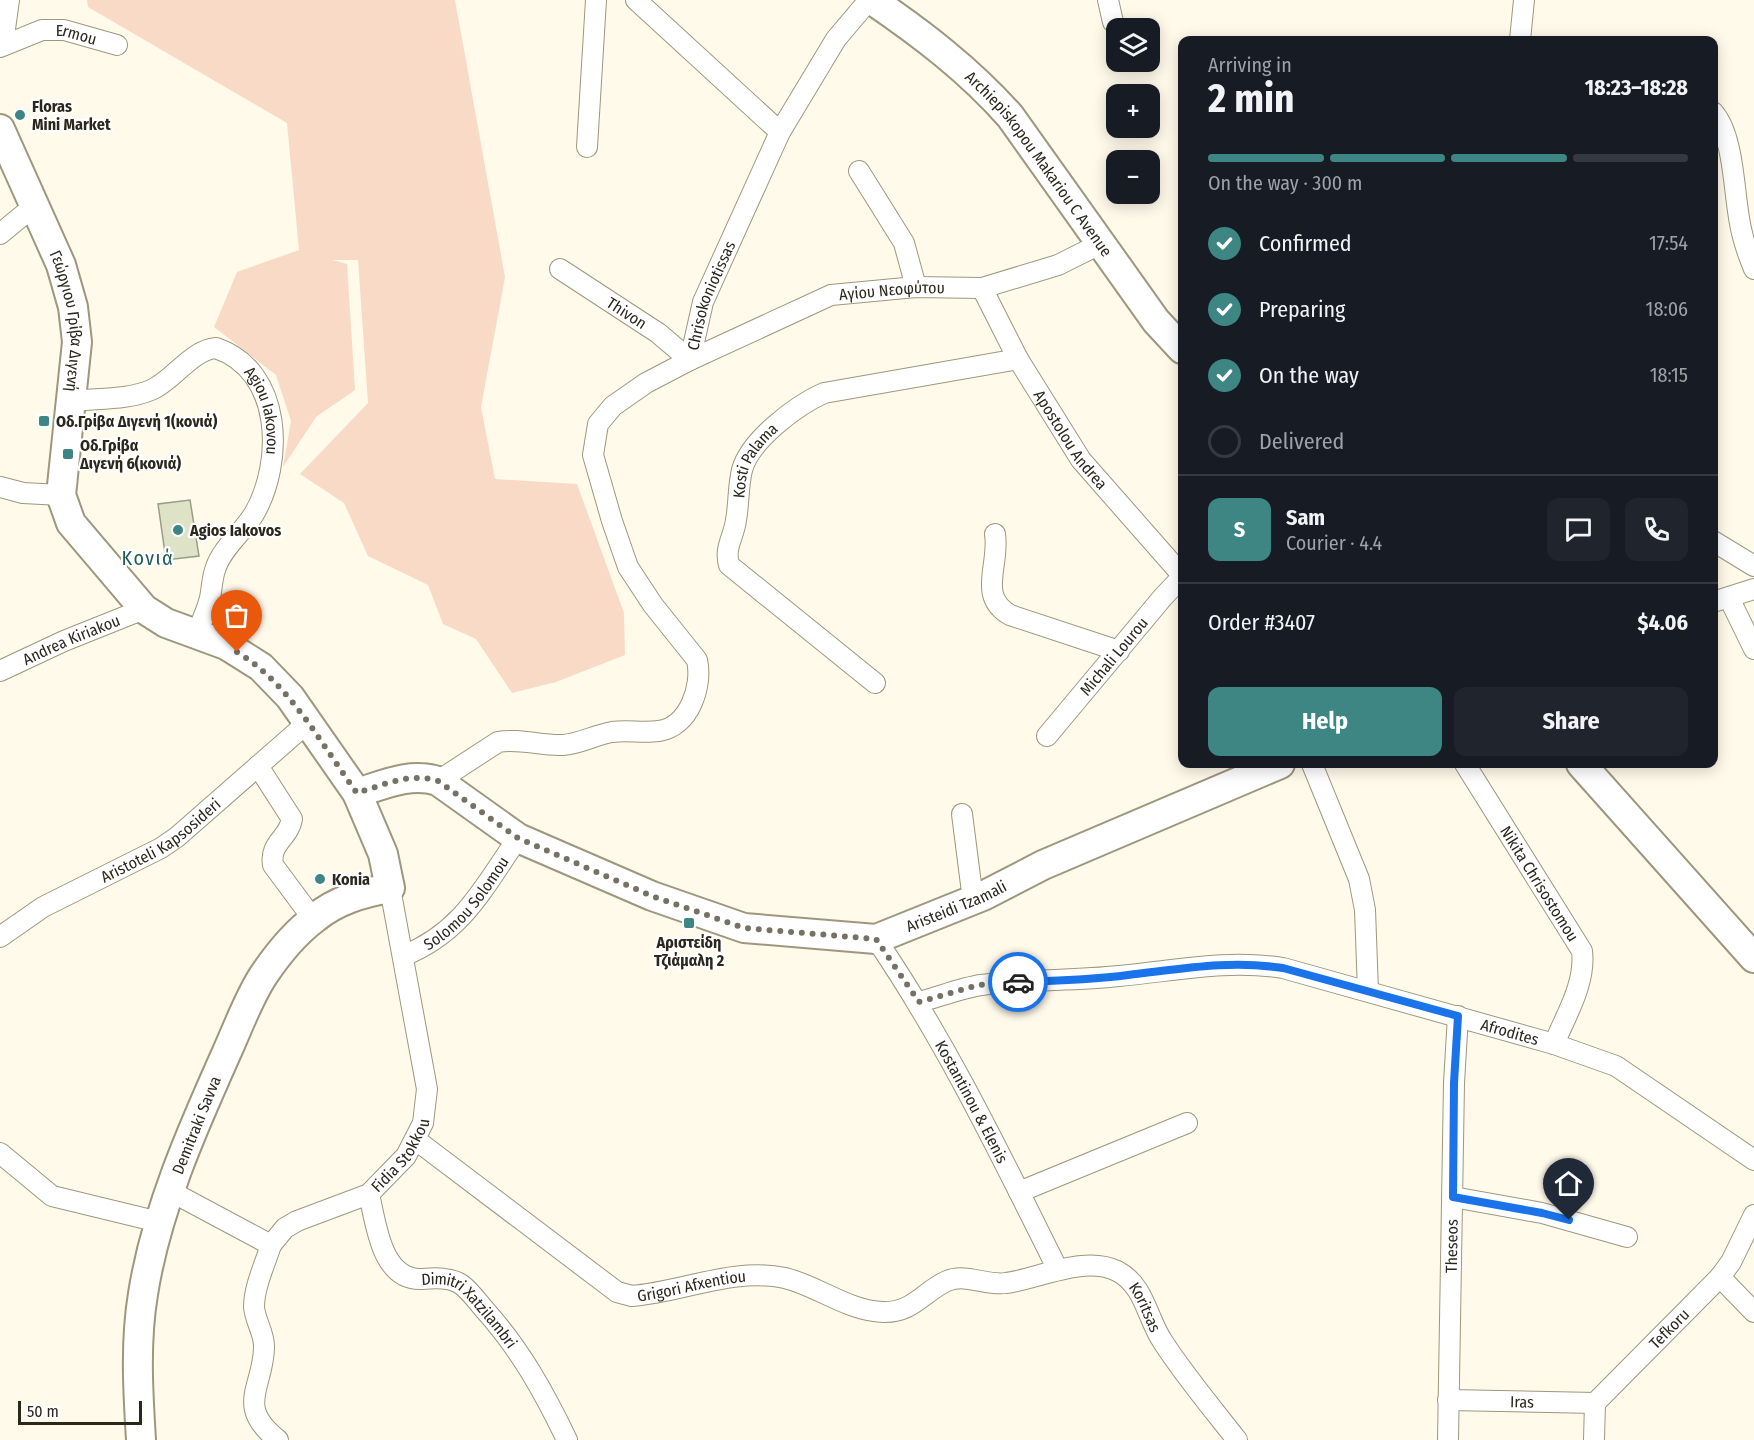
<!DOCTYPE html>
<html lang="en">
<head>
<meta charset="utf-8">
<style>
  body { margin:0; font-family:"Fira Sans Condensed",sans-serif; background:#20242c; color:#f1f3f6; height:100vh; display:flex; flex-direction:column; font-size:22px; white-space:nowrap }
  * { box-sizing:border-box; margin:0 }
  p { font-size:20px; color:#9ea1a6 }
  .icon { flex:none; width:33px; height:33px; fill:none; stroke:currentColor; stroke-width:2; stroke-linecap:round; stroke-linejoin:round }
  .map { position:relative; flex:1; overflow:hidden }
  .drawer { position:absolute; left:1178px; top:36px; width:540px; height:732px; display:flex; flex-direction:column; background:#171b24; border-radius:12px; box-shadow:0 3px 15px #0003 }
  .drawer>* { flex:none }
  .controls { position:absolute; left:1106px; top:18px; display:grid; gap:12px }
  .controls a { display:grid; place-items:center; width:54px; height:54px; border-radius:12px; background:#171b24; box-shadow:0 3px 15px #0003; font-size:30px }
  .scale { position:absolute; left:18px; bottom:15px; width:124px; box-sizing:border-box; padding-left:6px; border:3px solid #2a271d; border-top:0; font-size:16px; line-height:21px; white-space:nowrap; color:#2a271d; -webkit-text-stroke:4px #fff; paint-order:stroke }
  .pin { position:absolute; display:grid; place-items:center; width:51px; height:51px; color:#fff; margin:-62px -26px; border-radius:50% 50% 50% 0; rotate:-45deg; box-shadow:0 0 6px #0007 }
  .pin .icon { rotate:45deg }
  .courier { position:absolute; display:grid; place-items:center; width:60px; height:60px; margin:-30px; border:4px solid #1a73e8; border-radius:50%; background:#fff; color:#222; box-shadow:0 2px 8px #0007 }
  .summary em { font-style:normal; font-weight:700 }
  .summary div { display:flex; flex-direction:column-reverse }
  .summary { display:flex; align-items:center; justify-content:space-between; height:102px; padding:0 30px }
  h1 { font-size:39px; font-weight:700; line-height:45px }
  .bar { display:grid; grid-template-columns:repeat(4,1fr); gap:9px 6px; align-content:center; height:72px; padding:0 30px }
  .bar i { height:8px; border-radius:4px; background:#363941 }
  .bar .active { background:#3e8683 }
  .bar p { grid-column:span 4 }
  .line { display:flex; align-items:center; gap:15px; padding:0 30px; border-top:2px solid #363941 }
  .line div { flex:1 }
  .round { display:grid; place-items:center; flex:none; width:63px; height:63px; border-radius:12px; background:#20242c }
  ol { padding:0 30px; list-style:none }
  li { display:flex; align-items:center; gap:18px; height:66px }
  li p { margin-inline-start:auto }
  li .icon { padding:6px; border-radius:50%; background:#3e8683; color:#fff; stroke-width:4 }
  li:last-child { color:#9ea1a6 }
  li i { width:33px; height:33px; border:3px solid #363941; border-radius:50% }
  .action { display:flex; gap:12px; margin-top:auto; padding:12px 30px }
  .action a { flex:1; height:69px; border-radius:12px; background:#3e8683; color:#fff; font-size:24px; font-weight:700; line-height:69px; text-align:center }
  .action a+a { background:#20242c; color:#f1f3f6 }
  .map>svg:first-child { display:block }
  .green { fill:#f8dac6 }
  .building { fill:#dee2c7; stroke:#9a9d84; stroke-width:1.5 }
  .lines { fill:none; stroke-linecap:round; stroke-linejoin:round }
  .street-casing { stroke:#9e977e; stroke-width:22 }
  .secondary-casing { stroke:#9e977e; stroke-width:32 }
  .street { stroke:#fff; stroke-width:20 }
  .secondary { stroke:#fff; stroke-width:28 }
  .done { stroke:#757165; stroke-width:6; stroke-dasharray:0 10.8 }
  .route { stroke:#1a73e8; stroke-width:8 }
  .poi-dot { fill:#3e8683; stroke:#fff; stroke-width:2 }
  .labels { text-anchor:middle; stroke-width:4.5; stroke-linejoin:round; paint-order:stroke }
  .street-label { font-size:16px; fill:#2a271d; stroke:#fff }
  .poi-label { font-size:16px; font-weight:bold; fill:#2a271d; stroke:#fff; text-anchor:start }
  .quarter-label { font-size:20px; letter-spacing:1.5px; fill:#225c5a; stroke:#fff }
</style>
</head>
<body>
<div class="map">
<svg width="1754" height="1440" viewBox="0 0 1754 1440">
  <rect width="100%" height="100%" fill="#fffaea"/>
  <path class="green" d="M87 0H455L505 277 481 407 495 479 577 484 624 613 625 655 556 682 512 693 476 639 443 624 428 585 368 556 344 503 300 474 368 403 358 260H332L347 264 355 390 316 417 283 467 291 421 276 375 214 327 237 272 299 250 287 123 88 7Z"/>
  <path class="building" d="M190 500 199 556 166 560 158 504Z"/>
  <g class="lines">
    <defs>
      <g id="street">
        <path d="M636 0 780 132"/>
        <path d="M1108 0 1113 22"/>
        <path d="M0 34 5 29 9 0"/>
        <path d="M1520 40 1524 0"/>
        <path id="s1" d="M0 47 42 30H64L117 45"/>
        <path d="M1713 112C1736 138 1733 199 1742 233 1745 246 1749 257 1754 269"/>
        <path d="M587 147 596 0"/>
        <path d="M859 171 904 243 916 287"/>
        <path d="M0 234 34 206"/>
        <path id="s2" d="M560 269 658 333 690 360"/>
        <path id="s3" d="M982 288 1018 359 1081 460 1182 575"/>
        <path id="s4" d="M690 360 703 302 780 132 836 39 869 0"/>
        <path id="s5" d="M72 401C97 398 128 400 151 390 173 381 191 350 216 348 283 371 284 462 254 514 243 532 223 547 216 567 212 577 212 588 210 598 207 610 202 621 197 633"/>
        <path d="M0 487 23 493 61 495"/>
        <path d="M995 534C1000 565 977 596 1010 615L1119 651"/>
        <path d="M1713 541 1754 566"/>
        <path d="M1729 598 1754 649"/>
        <path d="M1713 602 1754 589"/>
        <path id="s6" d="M0 671 64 641 144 609"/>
        <path id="s7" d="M875 683 729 565C724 547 734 537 736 520 739 504 738 486 742 470 750 440 797 405 824 393L1018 359"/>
        <path id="s8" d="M1047 736 1163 597 1182 577"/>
        <path d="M1312 764 1359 879 1365 910 1368 991"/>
        <path id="s9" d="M1465 764 1582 951C1586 983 1566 1015 1554 1044"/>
        <path d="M258 766 292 819C289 838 269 843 273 865L313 919"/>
        <path id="s10" d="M438 781 498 742C519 738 541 746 563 745 579 744 595 735 612 732 627 730 643 733 659 731 689 727 703 686 697 660L653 605 628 567 612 521 593 455 598 424 613 406 646 383 690 360 831 295 916 287 982 288 1058 265 1100 244"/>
        <path d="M962 814 973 900"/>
        <path id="s11" d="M0 937 43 907 161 848 177 837 306 724"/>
        <path id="s12" d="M876 939C948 1045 1001 1156 1058 1270"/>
        <path id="s13" d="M403 956C463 932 483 888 518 838"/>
        <path id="s14" d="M919 1002C939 997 961 988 981 985 1027 979 1073 981 1119 976 1175 971 1227 959 1283 968L1554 1044 1616 1066 1754 1160"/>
        <path id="s15" d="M416 1140 617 1292 632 1296C682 1292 734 1267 785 1278 818 1286 848 1311 883 1312 913 1313 924 1291 947 1281 966 1273 987 1286 1006 1283 1038 1279 1084 1255 1117 1271 1145 1285 1147 1319 1163 1342 1185 1376 1212 1408 1237 1440"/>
        <path d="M0 1153 52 1196 159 1222"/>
        <path id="s16" d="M170 1191 271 1245 285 1228 297 1221 369 1194 406 1156 423 1123 427 1089 390 888"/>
        <path d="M1019 1192 1187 1123"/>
        <path id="s17" d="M369 1194C376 1223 381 1281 422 1279 435 1278 451 1277 462 1285 470 1291 477 1301 484 1309 520 1349 544 1392 567 1440"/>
        <path d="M1453 1197 1542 1213 1627 1237"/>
        <path d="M271 1245C265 1264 254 1287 254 1307 255 1321 265 1334 264 1348 263 1388 235 1406 278 1440"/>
        <path d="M1720 1277 1754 1312"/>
        <path id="s18" d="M1448 1400 1595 1403"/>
        <path id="s19" d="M1448 1440 1454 1083 1458 1016"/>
        <path id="s20" d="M1594 1440 1595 1403 1720 1277 1731 1262 1754 1215"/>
      </g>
      <g id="secondary">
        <path id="s21" d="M872 0C922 34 969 70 1010 116L1156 321 1182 349"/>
        <path id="s22" d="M0 129 61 265 73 307 77 342 61 495 71 523 144 609 166 623 226 645 261 667 290 697 357 793 383 854 390 888C362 893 337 900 315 918 295 933 277 955 263 976 248 999 238 1028 226 1054 192 1130 156 1211 143 1294 135 1342 138 1392 141 1440"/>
        <path d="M1581 764 1754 958"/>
        <path id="s23" d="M357 793C383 785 410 772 438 781L518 838 652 896 744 928 876 939 983 896 1043 865 1280 764"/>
      </g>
    </defs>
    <use href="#street" class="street-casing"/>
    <use href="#secondary" class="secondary-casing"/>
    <use href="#street" class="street"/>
    <use href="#secondary" class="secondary"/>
  </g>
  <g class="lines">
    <path class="done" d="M237 652C290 684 321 744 357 793 383 785 410 772 438 781L518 838 652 896 744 928 876 939 919 1002 978 985 1018 982"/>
    <path class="route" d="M1018 982C1055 981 1092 980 1128 975 1182 969 1228 960 1283 968L1458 1016 1454 1083 1453 1197 1542 1213 1569 1220"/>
  </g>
  <g class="poi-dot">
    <circle cx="20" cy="115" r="6"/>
    <rect x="38" y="415" width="12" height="12" rx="3"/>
    <rect x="62" y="448" width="12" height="12" rx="3"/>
    <circle cx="178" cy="530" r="6"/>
    <circle cx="320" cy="879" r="6"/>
    <rect x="683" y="917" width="12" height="12" rx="3"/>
  </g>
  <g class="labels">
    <g class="street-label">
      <text dy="6" stroke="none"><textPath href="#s1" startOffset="80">Ermou</textPath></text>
      <text dy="6" stroke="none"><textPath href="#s21" startOffset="236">Archiepiskopou Makariou C Avenue</textPath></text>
      <text dy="6" stroke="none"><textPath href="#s10" startOffset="918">Αγίου Νεοφύτου</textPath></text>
      <text dy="6" stroke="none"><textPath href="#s4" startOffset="68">Chrisokoniotissas</textPath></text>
      <text dy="6" stroke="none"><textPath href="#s2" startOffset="80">Thivon</textPath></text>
      <text dy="6" stroke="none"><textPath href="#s22" startOffset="206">Γεώργιου Γρίβα Διγενή</textPath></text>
      <text dy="6" stroke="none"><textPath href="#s5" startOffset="243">Agiou Iakovou</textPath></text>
      <text dy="6" stroke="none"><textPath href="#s3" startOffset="176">Apostolou Andrea</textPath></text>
      <text dy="6" stroke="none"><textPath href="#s7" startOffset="298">Kosti Palama</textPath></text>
      <text dy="6" stroke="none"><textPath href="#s6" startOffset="78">Andrea Kiriakou</textPath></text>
      <text dy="6" stroke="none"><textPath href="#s8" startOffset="104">Michali Lourou</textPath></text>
      <text dy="6" stroke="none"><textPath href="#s11" startOffset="188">Aristoteli Kapsosideri</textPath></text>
      <text dy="6" stroke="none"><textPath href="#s9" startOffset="141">Nikita Chrisostomou</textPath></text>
      <text dy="6" stroke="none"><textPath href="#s13" startOffset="84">Solomou Solomou</textPath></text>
      <text dy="6" stroke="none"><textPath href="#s23" startOffset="644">Aristeidi Tzamali</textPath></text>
      <text dy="6" stroke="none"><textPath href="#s14" startOffset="603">Afrodites</textPath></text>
      <text dy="6" stroke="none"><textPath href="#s12" startOffset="189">Kostantinou &amp; Elenis</textPath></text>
      <text transform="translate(196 1125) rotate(-68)" y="6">Demitraki Savva</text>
      <text dy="6" stroke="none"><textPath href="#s16" startOffset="278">Fidia Stokkou</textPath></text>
      <text dy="6" stroke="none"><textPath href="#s19" startOffset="194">Theseos</textPath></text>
      <text dy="6" stroke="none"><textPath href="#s15" startOffset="328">Grigori Afxentiou</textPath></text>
      <text dy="6" stroke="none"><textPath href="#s15" startOffset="820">Koritsas</textPath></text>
      <text dy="6" stroke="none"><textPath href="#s17" startOffset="170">Dimitri Xatzilambri</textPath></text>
      <text dy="6" stroke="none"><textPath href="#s20" startOffset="142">Tefkoru</textPath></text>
      <text dy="6" stroke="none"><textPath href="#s18" startOffset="74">Iras</textPath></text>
    </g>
    <g class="poi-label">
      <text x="32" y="112">Floras<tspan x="32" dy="18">Mini Market</tspan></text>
      <text x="56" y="427">Οδ.Γρίβα Διγενή 1(κονιά)</text>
      <text x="80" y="451">Οδ.Γρίβα<tspan x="80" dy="18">Διγενή 6(κονιά)</tspan></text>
      <text x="190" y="536">Agios Iakovos</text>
      <text x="332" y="885">Konia</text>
      <text x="689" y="948" text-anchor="middle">Αριστείδη<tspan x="689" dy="18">Τζιάμαλη 2</tspan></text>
    </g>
    <g class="quarter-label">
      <text x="148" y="565">Κονιά</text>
    </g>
  </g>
</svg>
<div class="controls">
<a><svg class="icon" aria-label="layers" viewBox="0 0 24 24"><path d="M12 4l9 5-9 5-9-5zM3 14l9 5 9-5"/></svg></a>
<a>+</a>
<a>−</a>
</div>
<div class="scale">50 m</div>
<div class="pin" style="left:237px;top:652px;background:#ea580c"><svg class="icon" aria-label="bag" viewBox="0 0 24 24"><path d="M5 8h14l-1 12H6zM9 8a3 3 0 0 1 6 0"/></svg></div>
<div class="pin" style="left:1569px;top:1220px;background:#1f2937"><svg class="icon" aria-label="home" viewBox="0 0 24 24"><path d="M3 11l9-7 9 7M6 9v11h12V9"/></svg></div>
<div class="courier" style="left:1018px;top:982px"><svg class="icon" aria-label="car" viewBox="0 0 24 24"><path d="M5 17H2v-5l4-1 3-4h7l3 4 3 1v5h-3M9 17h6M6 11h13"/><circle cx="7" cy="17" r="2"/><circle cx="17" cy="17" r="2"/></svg></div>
<section class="drawer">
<div class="summary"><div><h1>2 min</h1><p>Arriving in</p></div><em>18:23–18:28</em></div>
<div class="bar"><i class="active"></i><i class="active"></i><i class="active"></i><i></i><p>On the way · 300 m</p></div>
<ol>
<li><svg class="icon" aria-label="check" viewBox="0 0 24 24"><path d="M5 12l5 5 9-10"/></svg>Confirmed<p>17:54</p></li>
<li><svg class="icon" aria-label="check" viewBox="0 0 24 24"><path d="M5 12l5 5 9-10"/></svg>Preparing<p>18:06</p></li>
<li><svg class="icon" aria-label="check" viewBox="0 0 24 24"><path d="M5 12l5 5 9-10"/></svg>On the way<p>18:15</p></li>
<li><i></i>Delivered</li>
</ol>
<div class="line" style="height:108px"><b class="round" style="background:#3e8683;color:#fff">S</b><div><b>Sam</b><p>Courier · 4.4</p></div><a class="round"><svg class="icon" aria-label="chat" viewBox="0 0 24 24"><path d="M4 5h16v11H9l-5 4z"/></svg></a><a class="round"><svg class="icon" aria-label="phone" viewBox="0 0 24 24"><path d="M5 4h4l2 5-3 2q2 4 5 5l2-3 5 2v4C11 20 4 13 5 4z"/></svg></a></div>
<div class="line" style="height:78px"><div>Order #3407</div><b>$4.06</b></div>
<div class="action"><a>Help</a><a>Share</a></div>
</section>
</div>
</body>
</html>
